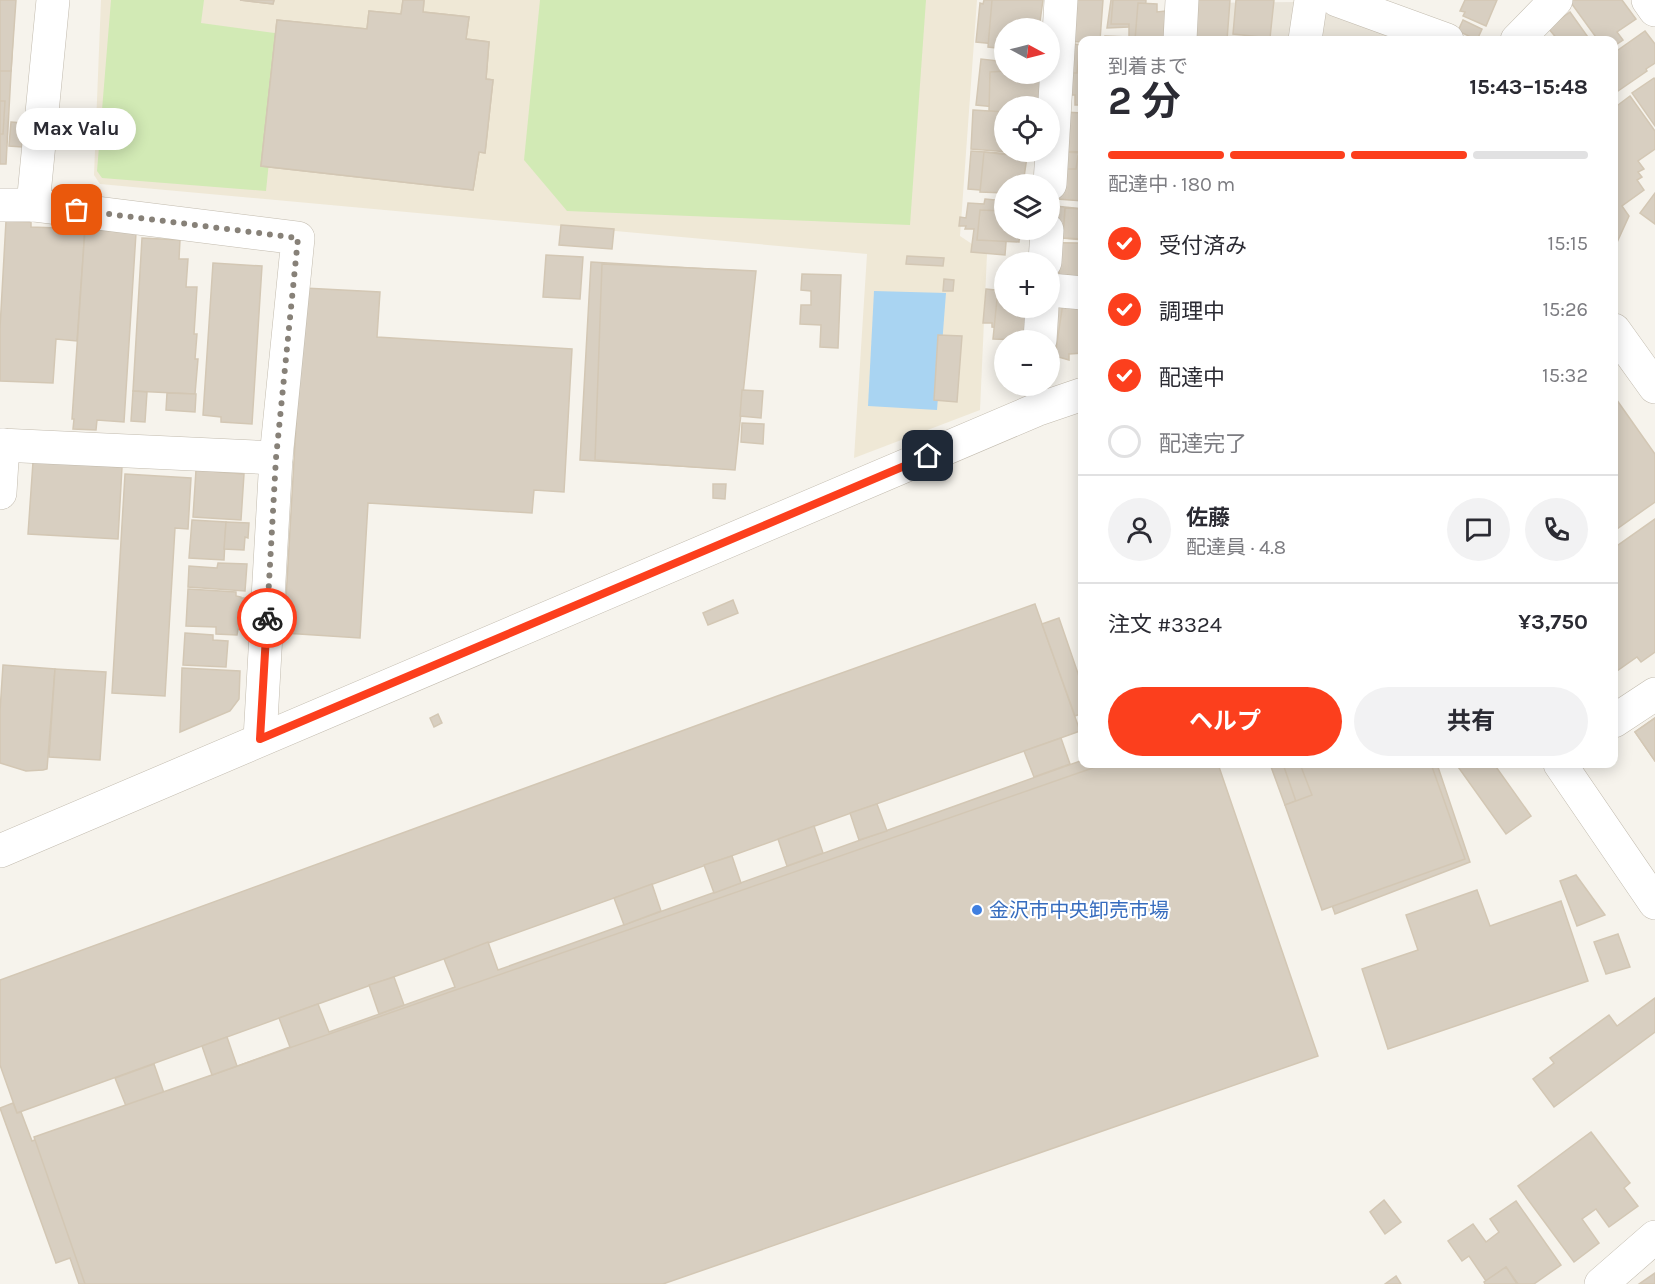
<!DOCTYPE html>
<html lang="ja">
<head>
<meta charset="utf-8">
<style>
  body { margin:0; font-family:Karla,"Noto Sans JP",sans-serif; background:#f2f2f3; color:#2b2b33; height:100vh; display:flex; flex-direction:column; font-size:22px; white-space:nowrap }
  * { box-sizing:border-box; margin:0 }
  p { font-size:20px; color:#7c7c81 }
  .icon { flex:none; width:33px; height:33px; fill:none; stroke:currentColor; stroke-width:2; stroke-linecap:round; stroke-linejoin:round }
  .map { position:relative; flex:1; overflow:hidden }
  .sheet { position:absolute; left:1078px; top:36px; width:540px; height:732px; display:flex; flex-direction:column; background:#fff; border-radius:12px; box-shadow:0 3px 15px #0003 }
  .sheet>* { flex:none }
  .needle { width:39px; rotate:97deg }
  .controls { position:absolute; left:994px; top:18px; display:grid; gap:12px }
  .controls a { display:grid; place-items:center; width:66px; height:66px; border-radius:50%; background:#fff; box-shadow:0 3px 15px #0003; font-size:30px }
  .pin { position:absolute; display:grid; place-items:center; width:51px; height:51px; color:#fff; margin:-26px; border-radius:12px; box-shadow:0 3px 9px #0006 }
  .courier { position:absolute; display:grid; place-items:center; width:60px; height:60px; margin:-30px; border:4px solid #fc3f1d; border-radius:50%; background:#fff; color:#222; box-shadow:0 2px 8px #0007 }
  .bubble { position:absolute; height:42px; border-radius:21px; background:#fff; box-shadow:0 3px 15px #0003; font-size:20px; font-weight:700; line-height:42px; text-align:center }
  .head em { font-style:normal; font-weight:700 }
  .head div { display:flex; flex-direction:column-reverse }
  .head { display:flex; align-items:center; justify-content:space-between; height:102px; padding:0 30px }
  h1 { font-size:39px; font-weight:700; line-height:45px }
  .bar { display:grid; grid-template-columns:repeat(4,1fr); gap:9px 6px; align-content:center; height:72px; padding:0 30px }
  .bar i { height:8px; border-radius:4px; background:#e1e1e2 }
  .bar .selected { background:#fc3f1d }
  .bar p { grid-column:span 4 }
  .line { display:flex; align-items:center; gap:15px; padding:0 30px; border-top:2px solid #e1e1e2 }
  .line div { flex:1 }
  .round { display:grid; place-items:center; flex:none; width:63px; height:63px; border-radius:32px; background:#f2f2f3 }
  ol { padding:0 30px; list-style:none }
  li { display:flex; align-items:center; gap:18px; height:66px }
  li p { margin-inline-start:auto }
  li .icon { padding:6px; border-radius:50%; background:#fc3f1d; color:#fff; stroke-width:4 }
  li:last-child { color:#7c7c81 }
  li i { width:33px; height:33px; border:3px solid #e1e1e2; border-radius:50% }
  .cta { display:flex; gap:12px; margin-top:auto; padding:12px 30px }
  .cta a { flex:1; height:69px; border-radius:36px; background:#fc3f1d; color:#fff; font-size:24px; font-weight:700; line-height:69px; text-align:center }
  .cta a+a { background:#f2f2f3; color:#2b2b33 }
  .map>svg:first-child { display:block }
  .residential { fill:#eae5da }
  .education { fill:#efe8d6 }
  .green { fill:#d2eab5 }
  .water { fill:#a9d4f2 }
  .building { fill:#d8cfc1; stroke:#d3c7b4; stroke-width:1.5 }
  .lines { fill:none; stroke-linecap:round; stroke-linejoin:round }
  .minor-casing { stroke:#c2bbae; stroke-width:34 }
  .minor { stroke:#fff; stroke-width:33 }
  .done { stroke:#878178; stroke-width:6; stroke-dasharray:0 10.8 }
  .route { stroke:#fc3f1d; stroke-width:8 }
  .shop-dot { fill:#3f7fe0; stroke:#fff; stroke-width:2 }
  .labels { text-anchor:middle; stroke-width:4.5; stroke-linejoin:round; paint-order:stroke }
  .shop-label { font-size:20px; fill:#366cbe; stroke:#fff; text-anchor:start }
</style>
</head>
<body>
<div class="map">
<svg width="1655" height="1284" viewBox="0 0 1655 1284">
  <rect width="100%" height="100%" fill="#f6f3ec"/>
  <g class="residential">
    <path d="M1298 2 1293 40H1191L1194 3Z"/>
    <path d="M1324 8 1421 40H1312Z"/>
  </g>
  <path class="education" d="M101 0H977L960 236 987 254 980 410 854 458 867 254 100 184 94 175Z"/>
  <g class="green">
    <path d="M111 0H204L201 23 282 34 266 191 102 178 97 171Z"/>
    <path d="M540 0H926L910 225 567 211 524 160Z"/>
  </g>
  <path class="water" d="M874 291 946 293 937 410 868 406Z"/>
  <g class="building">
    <path d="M0 0H15L6 164H0Z"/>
    <path d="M0 0H16L11 71H0Z"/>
    <path d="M240 0H274L273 4Z"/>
    <path d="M240 0H274L273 4Z"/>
    <path d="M403 0H424L423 12 469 17 466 39 489 42 486 79 493 80 485 153 479 152 473 190 261 166 277 20 367 29 369 11 401 14Z"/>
    <path d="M403 0H424L423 12 469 17 466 39 489 42 486 79 493 80 485 153 479 152 473 190 261 166 277 20 367 29 369 11 401 14Z"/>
    <path d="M984 0H1013L1028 3 1026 28H1005V45L976 42 980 3 983 4Z"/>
    <path d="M992 0H1043L1039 28H1005V49L988 47Z"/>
    <path d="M1077 0H1103L1100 40H1083V42L1059 41Z"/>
    <path d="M1111 0H1132L1129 27 1107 28Z"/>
    <path d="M1113 0H1146L1145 14H1153L1151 40H1105V36L1129 37V24H1111Z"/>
    <path d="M1188 0H1230L1227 40H1185Z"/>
    <path d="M1236 0H1274L1270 38 1233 34Z"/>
    <path d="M1465 0H1497L1486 26 1463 16 1465 12 1460 11Z"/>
    <path d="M1569 0H1622L1636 19 1617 32 1623 40 1614 46V40H1598Z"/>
    <path d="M1138 3 1157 4V12L1165 11 1164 40H1135Z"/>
    <path d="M1570 12 1590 40H1558L1548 28Z"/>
    <path d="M1463 20 1482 29 1477 40 1458 31Z"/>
    <path d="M1645 31 1655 44V63L1646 69 1647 71 1618 91 1616 88 1614 89V53Z"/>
    <path d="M1073 44 1083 45V101L1077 100 1078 93 1057 91Z"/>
    <path d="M1080 48H1083V105H1075V95H1065L1067 73H1077Z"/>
    <path d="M1000 52 1005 53V74H1021L1018 106H1005V108L976 105 981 59 998 61Z"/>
    <path d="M1005 71V74H1044L1040 106H1005V113L989 111 990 72Z"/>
    <path d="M1654 78 1655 80V126L1632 93Z"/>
    <path d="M1630 96 1655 131V149L1638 161 1644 169 1638 172 1642 177 1637 180 1644 190 1622 206 1629 216 1614 249V108Z"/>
    <path d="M0 101H5L3 134H0Z"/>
    <path d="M973 110 1005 112V152H1009L971 149Z"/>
    <path d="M1063 112 1083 113V152L1056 151Z"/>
    <path d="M11 122 23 123 22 147 9 146Z"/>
    <path d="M971 151 1012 154 1010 184H1005V192L968 189Z"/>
    <path d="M984 152 1027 157 1023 184H1005V193L980 192Z"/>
    <path d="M1065 152 1083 153V199L1050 197Z"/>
    <path d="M1078 156 1083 157V201L1057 199 1058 169H1076Z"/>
    <path d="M1655 193V224L1640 213Z"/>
    <path d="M985 199 1005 201V230H1007L1005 255 971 252 974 229H965L966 226H959L960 217 966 218 968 203 984 204Z"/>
    <path d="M1055 206 1083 209V240L1052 237Z"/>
    <path d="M1065 208 1083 209V239L1063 238Z"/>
    <path d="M980 210 1005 211V230H1020L1019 242 977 240Z"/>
    <path d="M6 221 31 222V227L85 229 77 341 56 339 53 383 0 381V328Z"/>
    <path d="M561 225 614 229 612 249 559 245Z"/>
    <path d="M85 229 136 233 124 422 97 420 96 430 73 429 74 419H72Z"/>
    <path d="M142 238 180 240 179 259H188L186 287H197L194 334H197L195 359H198L195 394 133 391Z"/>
    <path d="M1052 242 1083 244V274L1050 272Z"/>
    <path d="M1061 243H1083V276L1059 275Z"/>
    <path d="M546 255 583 257 580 299 543 297Z"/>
    <path d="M907 256 944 258 943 266 906 264Z"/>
    <path d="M591 262 741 271 729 469 580 460Z"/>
    <path d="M213 263 262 266 252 424 221 422V417L203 415Z"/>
    <path d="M602 264 756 271 735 470 595 460Z"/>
    <path d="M802 274 841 275 838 348 820 347 821 325 800 324 801 305H811V291L801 290Z"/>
    <path d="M944 279 954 280 953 291H943Z"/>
    <path d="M304 288 380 292 377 337 572 349 564 492 534 490 532 513 368 503 360 638 284 633Z"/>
    <path d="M986 289 1005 291V308H1020L1018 329 992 327V323H983Z"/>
    <path d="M1053 298 1083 300 1080 350 1070 348 1057 356H1050Z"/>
    <path d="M997 299 1005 300V308H1032L1028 340 993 339Z"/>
    <path d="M1063 303 1083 305V353L1069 354V360L1055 356Z"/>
    <path d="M938 335 962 336 957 402 934 400Z"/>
    <path d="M742 390 763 391 761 418 740 416Z"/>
    <path d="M133 391 147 392 145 422 131 421Z"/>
    <path d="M167 393 196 394 195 412 166 410Z"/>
    <path d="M1614 396 1655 454V502L1614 531Z"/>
    <path d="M742 423 764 424 763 444 741 442Z"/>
    <path d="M33 462 122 467 118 539 28 534Z"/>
    <path d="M196 470 244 474 241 520 193 517Z"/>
    <path d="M125 474 191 478 188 529 175 528 165 696 112 693Z"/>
    <path d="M713 484H726L725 499 713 498Z"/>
    <path d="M1655 519V652L1641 662 1637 657 1614 673V548Z"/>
    <path d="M192 520 226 522 224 560 189 558Z"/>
    <path d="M226 522 249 523 248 538 245 537 244 550 224 549Z"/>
    <path d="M218 563 247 564 245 591 188 587 189 566 217 568Z"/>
    <path d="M188 589 236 592V596L241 597V598H245L244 630 238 629 237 635 216 634V627L186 626Z"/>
    <path d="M733 600 738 613 708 625 703 613Z"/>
    <path d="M1035 604 1080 731 318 1004 17 1113 0 1065V980L780 695Z"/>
    <path d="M1059 618 1083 688V713L1075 716 1042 624Z"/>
    <path d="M185 633 213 635V640L228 641 226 667 183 665Z"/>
    <path d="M3 665 55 669 47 769 43 770 26 771 0 763V711Z"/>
    <path d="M182 668 240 671 239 699 230 711 180 732Z"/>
    <path d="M55 669 106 672 100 760 49 757Z"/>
    <path d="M438 714 442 723 434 727 430 718Z"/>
    <path d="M1655 718V761L1635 732Z"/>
    <path d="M1655 718V761L1635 732Z"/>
    <path d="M1061 738 1070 764 1034 777 1024 751Z"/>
    <path d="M1083 760V764H1200L1302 1047 649 1284H79L70 1258 56 1263 0 1108 13 1103 17 1113 21 1112 32 1141 126 1106 115 1078 154 1064 164 1093 290 1047 279 1018 318 1004 329 1032 455 987 444 959 488 942 498 970Z"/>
    <path d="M1104 764H1218L1318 1056 663 1284H85L34 1137Z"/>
    <path d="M1270 764H1300L1312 795 1285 805Z"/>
    <path d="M1283 764H1437L1470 862 1335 914Z"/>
    <path d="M1300 764H1431L1465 859 1322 910 1285 805 1312 795Z"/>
    <path d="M1456 764H1494L1531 816 1506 834Z"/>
    <path d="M877 804 887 831 859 840 850 813Z"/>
    <path d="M814 826 823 853 787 866 778 839Z"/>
    <path d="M732 856 741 883 714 893 704 865Z"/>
    <path d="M1576 875 1605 915 1577 926 1560 881Z"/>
    <path d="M652 884 661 911 624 925 614 898Z"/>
    <path d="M1477 890 1490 926 1561 901 1588 981 1388 1049 1362 969 1418 950 1406 915Z"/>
    <path d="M1618 934 1630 967 1606 974 1594 942Z"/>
    <path d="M394 977 404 1005 379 1014 369 985Z"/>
    <path d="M1655 998V1032L1554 1107 1533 1079 1554 1063 1550 1058 1609 1015 1617 1026Z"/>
    <path d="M227 1037 237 1066 212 1075 202 1046Z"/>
    <path d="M1591 1132 1630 1183 1624 1188 1638 1206 1609 1227 1596 1209 1582 1219 1599 1243 1574 1262 1518 1186Z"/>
    <path d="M1384 1200 1401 1222 1385 1234 1370 1212Z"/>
    <path d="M1516 1201 1561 1265 1534 1284H1518L1506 1267 1486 1281 1469 1256 1462 1261 1448 1241 1473 1224 1486 1242 1499 1232 1490 1219Z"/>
    <path d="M1506 1267 1517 1284H1485L1484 1282Z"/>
    <path d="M1655 1273V1284H1639Z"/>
    <path d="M1396 1276 1401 1284H1385Z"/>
  </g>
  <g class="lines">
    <defs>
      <g id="minor">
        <path d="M1337 0 1447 40"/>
        <path d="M1648 0 1655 10"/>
        <path d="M1180 40 1182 0"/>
        <path d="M1305 40 1311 0"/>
        <path d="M1517 40 1556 0"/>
        <path d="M1050 184 1061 0"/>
        <path d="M0 205H33L298 238 276 458 260 739"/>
        <path d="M33 205 53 0"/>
        <path d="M1045 262 1047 230"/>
        <path d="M1050 290 1083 293"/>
        <path d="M1614 330 1655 387"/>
        <path d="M1040 340 1042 308"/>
        <path d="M0 445 276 458"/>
        <path d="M0 493 3 445"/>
        <path d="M1614 721 1655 694"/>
        <path d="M1560 764 1655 903"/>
        <path d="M0 851 1036 410 1083 394"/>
        <path d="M1601 1284 1655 1237"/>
      </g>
    </defs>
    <use href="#minor" class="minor-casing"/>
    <use href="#minor" class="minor"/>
  </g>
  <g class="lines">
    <path class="done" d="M77 210 298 238 276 458 267 618"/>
    <path class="route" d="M267 618 260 739 928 456"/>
  </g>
  <circle class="shop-dot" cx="977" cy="910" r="6"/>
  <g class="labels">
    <g class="shop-label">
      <text x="989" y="917">金沢市中央卸売市場</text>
    </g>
  </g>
</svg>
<div class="controls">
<a><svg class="needle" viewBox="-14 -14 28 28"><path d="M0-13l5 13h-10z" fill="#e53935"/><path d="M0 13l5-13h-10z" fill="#7c7c81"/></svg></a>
<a><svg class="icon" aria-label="locate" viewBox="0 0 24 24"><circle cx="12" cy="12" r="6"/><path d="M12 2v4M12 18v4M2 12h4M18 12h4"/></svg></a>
<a><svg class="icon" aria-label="layers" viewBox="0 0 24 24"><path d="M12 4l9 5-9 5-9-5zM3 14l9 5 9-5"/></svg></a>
<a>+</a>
<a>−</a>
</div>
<div class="pin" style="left:77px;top:210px;background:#ea580c"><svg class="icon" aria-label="bag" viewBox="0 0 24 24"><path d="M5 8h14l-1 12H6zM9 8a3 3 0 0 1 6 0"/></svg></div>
<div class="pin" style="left:928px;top:456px;background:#1f2937"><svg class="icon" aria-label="home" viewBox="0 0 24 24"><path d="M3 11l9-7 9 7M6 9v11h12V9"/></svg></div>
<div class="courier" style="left:267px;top:618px"><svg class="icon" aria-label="bike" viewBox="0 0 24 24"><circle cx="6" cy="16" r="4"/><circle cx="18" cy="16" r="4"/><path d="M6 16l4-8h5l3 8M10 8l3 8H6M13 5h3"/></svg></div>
<div class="bubble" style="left:16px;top:108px;width:120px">Max Valu</div>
<section class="sheet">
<div class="head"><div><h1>2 分</h1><p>到着まで</p></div><em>15:43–15:48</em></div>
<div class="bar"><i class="selected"></i><i class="selected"></i><i class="selected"></i><i></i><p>配達中 · 180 m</p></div>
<ol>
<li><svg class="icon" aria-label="check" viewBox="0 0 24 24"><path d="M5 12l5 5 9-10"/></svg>受付済み<p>15:15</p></li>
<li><svg class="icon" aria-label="check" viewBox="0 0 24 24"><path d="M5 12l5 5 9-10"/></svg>調理中<p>15:26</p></li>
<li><svg class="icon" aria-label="check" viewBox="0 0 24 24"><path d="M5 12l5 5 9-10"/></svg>配達中<p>15:32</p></li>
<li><i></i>配達完了</li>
</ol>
<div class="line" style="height:108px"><a class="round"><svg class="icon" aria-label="person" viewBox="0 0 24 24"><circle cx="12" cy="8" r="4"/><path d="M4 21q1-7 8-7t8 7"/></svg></a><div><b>佐藤</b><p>配達員 · 4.8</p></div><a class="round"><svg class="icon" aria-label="chat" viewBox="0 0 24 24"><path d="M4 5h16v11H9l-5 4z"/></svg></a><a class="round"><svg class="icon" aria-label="phone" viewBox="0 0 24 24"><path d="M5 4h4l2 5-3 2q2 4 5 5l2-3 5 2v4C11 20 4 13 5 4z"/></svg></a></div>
<div class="line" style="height:78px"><div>注文 #3324</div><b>¥3,750</b></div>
<div class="cta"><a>ヘルプ</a><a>共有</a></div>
</section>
</div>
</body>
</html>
